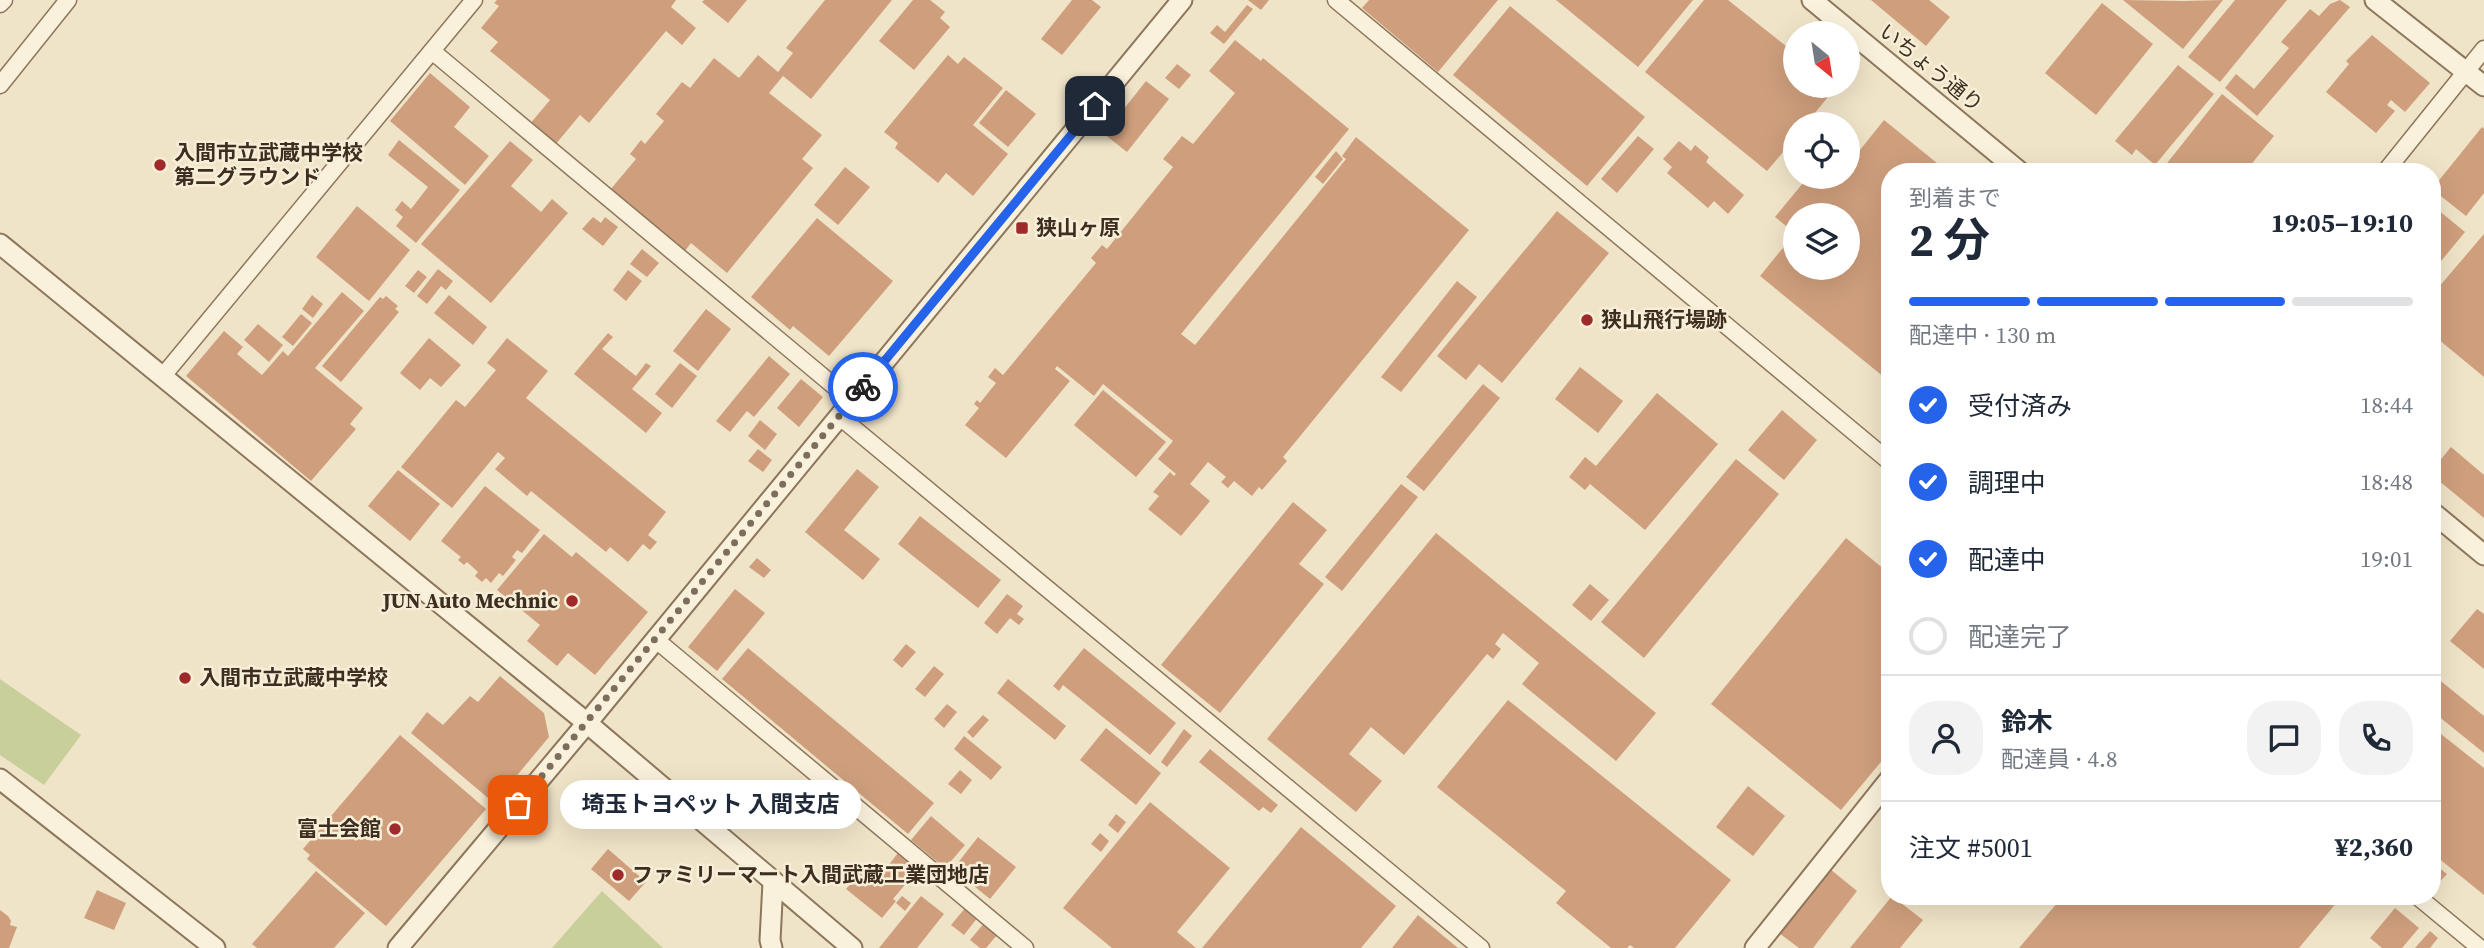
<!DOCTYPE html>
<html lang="ja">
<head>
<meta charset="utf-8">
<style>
  body { margin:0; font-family:"Source Serif 4","Noto Sans JP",serif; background:#f2f2f3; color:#1f2937; height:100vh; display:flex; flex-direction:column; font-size:26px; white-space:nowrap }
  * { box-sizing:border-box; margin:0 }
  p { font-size:23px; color:#747a83 }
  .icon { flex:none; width:38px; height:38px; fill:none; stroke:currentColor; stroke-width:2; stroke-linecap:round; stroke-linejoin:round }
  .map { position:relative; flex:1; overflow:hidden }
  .drawer { position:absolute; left:1881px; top:163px; width:560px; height:742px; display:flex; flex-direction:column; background:#fff; border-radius:28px; box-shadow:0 7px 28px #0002 }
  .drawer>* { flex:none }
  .needle { width:46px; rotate:150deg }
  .fabs { position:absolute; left:1783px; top:21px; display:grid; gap:14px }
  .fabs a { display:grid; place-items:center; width:77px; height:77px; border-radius:50%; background:#fff; box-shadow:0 7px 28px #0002; font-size:35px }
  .pin { position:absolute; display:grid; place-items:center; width:60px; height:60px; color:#fff; margin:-30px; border-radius:14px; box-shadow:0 4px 10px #0006 }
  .courier { position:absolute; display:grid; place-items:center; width:70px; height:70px; margin:-35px; border:5px solid #2563eb; border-radius:50%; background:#fff; color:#222; box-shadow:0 2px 9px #0007 }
  .bubble { position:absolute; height:49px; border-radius:24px; background:#fff; box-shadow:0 7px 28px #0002; font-size:23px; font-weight:700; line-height:49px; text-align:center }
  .head em { font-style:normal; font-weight:700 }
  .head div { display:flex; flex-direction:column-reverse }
  .head { display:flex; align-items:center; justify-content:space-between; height:119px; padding:0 28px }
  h1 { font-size:46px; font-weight:700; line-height:52px }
  .bar { display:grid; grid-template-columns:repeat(4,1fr); gap:10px 7px; align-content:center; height:84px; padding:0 28px }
  .bar i { height:9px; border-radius:5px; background:#e0e1e3 }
  .bar .on { background:#2563eb }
  .bar p { grid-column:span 4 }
  .line { display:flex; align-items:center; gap:18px; padding:0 28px; border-top:2px solid #e0e1e3 }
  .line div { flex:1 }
  .round { display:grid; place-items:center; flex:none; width:74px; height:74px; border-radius:28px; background:#f2f2f3 }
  ol { padding:0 28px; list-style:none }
  li { display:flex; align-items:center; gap:21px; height:77px }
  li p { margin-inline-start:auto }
  li .icon { padding:7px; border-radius:50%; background:#2563eb; color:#fff; stroke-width:4 }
  li:last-child { color:#747a83 }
  li i { width:38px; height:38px; border:4px solid #e0e1e3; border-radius:50% }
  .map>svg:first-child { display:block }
  .green { fill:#c9cf9b }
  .building { fill:#cf9f7d; fill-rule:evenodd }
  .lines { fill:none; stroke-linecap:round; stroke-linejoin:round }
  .minor-casing { stroke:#8d765c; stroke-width:19 }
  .tertiary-casing { stroke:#8d765c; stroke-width:23 }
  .minor { stroke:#faf1dc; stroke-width:16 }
  .tertiary { stroke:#faf1dc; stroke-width:19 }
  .done { stroke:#7c6e5b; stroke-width:7; stroke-dasharray:0 12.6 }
  .route { stroke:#2563eb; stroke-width:9 }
  .poi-dot { fill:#9e2a2b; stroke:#f7eed8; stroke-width:2.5 }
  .labels { text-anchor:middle; stroke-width:5; stroke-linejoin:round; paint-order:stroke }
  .street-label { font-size:21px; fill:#3d2e20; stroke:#f7eed8 }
  .poi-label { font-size:21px; font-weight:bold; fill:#3d2e20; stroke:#f7eed8; text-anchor:start }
</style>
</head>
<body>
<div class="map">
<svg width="2484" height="948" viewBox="0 0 2484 948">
  <rect width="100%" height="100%" fill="#f0e4c8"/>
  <g class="green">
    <path d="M0 679 81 735 44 785 0 755Z"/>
    <path d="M602 891 663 948H552Z"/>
  </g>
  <g class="building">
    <path d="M497 0H676L671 7 696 28 682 45 666 31 589 123 580 115 555 145 529 125 550 100 490 51 498 42 481 28 499 6 494 3Z"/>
    <path d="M704 0H747L728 23 702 2Z"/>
    <path d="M825 0H892L811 99 783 76 769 93 822 135 802 159 813 168 727 273 691 243 685 251 610 190 636 159 630 154 641 140 645 144 664 121 656 114 682 82 690 88 714 58 739 78 758 55 778 72 793 53 786 48Z"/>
    <path d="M913 0H930L945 12 940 18 950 27 914 70 879 41Z"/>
    <path d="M1072 0H1092L1101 7 1062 55 1041 39Z"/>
    <path d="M1248 0H1269L1261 10Z"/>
    <path d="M1369 0H1498L1438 72 1362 8Z"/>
    <path d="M1556 0H1693L1638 67Z"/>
    <path d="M1704 0H1728L1796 54V86L1836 87 1806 124H1796V137L1767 171 1645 72Z"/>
    <path d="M1871 0H1929L1950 17 1926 46Z"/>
    <path d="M2123 0 2183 1 2223 0 2183 49Z"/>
    <path d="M2235 0H2287L2220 82 2188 57Z"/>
    <path d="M2340 0 2350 7 2257 116 2225 88 2236 74 2254 89 2289 48 2281 42 2310 9 2319 16 2330 4Z"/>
    <path d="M2102 3 2153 44 2096 115 2045 73Z"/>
    <path d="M1247 5 1253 9 1224 44 1210 33 1217 25 1225 32Z"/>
    <path d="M1510 6 1645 117 1587 186 1453 75Z"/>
    <path d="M2372 35 2430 83 2405 112 2391 100 2387 105 2395 111 2376 133 2326 92 2349 64 2346 61Z"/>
    <path d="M1235 40 1261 61 1263 58 1349 129 1181 334 1195 345 1346 159 1342 156 1356 137 1469 230 1283 457 1287 461 1262 490 1259 487 1252 496 1234 481 1228 488 1221 482 1226 477 1208 462 1190 484 1210 501 1181 536 1148 509 1159 496 1153 492 1170 472 1174 476 1176 474 1158 459 1173 441 1103 384 1094 396 1057 366 1055 369 1070 381 1006 458 965 425 979 408 974 404 977 400 980 403 996 383 988 377 995 368 1003 375 1096 263 1091 258 1102 245 1107 249 1173 167 1163 159 1182 136 1193 144 1235 93 1209 71Z"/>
    <path d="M948 55 958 64 964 57 1003 88 973 125 1008 154 973 196 946 173 938 183 895 148 898 143 884 132Z"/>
    <path d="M1177 64 1191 75 1179 89 1165 78Z"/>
    <path d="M2178 65 2214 94 2155 165 2136 149 2132 155 2115 141Z"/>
    <path d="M430 73 470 107 454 127 489 156 465 185 390 121Z"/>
    <path d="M1146 81 1169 99 1127 152 1104 134Z"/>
    <path d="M1006 90 1036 114 1008 147 979 123Z"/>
    <path d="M2222 94 2274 136 2245 172H2160Z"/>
    <path d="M1884 120 1948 172H1890V382L1760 276 1795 233 1775 217 1808 177H1848V165ZM1796 215H1848V268H1796Z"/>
    <path d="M2482 127 2484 129V193L2466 216 2432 189Z"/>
    <path d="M1638 136 1654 149 1617 193 1601 179Z"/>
    <path d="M399 140 460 190 416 243 396 226 403 217 395 210 402 201 411 209 428 187 388 155Z"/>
    <path d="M510 141 533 160 511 186 541 212 552 199 568 213 491 303 421 244Z"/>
    <path d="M1679 141 1691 151 1695 145 1709 157 1706 162 1744 195 1728 214 1714 201 1708 208 1667 173 1672 167 1663 159Z"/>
    <path d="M1336 151 1343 159 1323 184 1315 177Z"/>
    <path d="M845 167 870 187 838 225 814 205Z"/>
    <path d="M2432 205 2465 232 2432 272Z"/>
    <path d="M357 206 410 250 369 301 316 257Z"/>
    <path d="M1557 211 1609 253 1502 383 1479 364 1466 380 1437 356Z"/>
    <path d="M593 217 601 223 605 217 618 227 603 246 582 229Z"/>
    <path d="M817 218 893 281 829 356 793 326 790 330 751 297Z"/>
    <path d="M2484 234V377L2432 334V295Z"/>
    <path d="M642 249 659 263 647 277 630 264Z"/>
    <path d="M438 269 453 281 446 290 441 286 427 304 417 296Z"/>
    <path d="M418 270 427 277 414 293 405 286Z"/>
    <path d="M628 270 642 281 626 301 613 290Z"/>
    <path d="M1457 281 1477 297 1401 392 1381 377Z"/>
    <path d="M342 292 364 311 315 368 363 408 350 424 356 429 311 481 186 376 224 331 243 347 237 354 262 375 283 351 288 356Z"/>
    <path d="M312 295 323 304 313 318 302 309Z"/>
    <path d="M449 295 487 327 473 345 434 313Z"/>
    <path d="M386 296 398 306 395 309 399 312 341 382 322 366 380 297 383 299Z"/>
    <path d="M706 309 731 329 698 371 673 351Z"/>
    <path d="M301 314 312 323 293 346 282 337Z"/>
    <path d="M258 324 283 345 269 362 244 340Z"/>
    <path d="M608 333 613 337 602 349 636 376 646 363 651 366 632 389 662 413 646 433 574 374Z"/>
    <path d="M429 338 461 365 441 387 430 378 420 390 400 373Z"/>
    <path d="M507 338 548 371 526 398 666 512 648 535 657 542 650 550 643 544 628 562 610 547 606 552 531 491 527 496 495 469 505 458 498 452 452 508 401 467 456 400 465 407 496 370 487 363Z"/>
    <path d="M769 356 790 374 754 417 747 411 730 432 716 421Z"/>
    <path d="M680 363 697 376 672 408 655 394Z"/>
    <path d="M1580 367 1623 401 1598 433 1555 399Z"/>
    <path d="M801 379 823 397 799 427 777 408Z"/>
    <path d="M1483 384 1500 398 1424 491 1406 477Z"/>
    <path d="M1103 390 1166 442 1136 477 1074 425Z"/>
    <path d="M1657 393 1718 444 1645 530 1590 484 1585 490 1569 477 1585 457 1596 466Z"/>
    <path d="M1782 410 1817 440 1784 480 1748 450Z"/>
    <path d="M760 420 777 434 765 450 748 436Z"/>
    <path d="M2451 447 2484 475V518L2432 475V470Z"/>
    <path d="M758 449 772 460 763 472 748 461Z"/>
    <path d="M1736 459 1779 494 1644 658 1601 622Z"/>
    <path d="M857 469 879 487 844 530 880 559 863 580 805 532Z"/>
    <path d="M398 470 440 504 410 541 368 506Z"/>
    <path d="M1401 484 1418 497 1342 591 1325 577Z"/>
    <path d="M485 486 540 530 522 553 517 550 512 557 516 560 503 576 499 573 491 583 486 578 482 582 475 576 478 572 467 562 464 565 458 560 461 557 441 541Z"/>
    <path d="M1293 502 1327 530 1299 564 1324 584 1220 713 1161 665Z"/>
    <path d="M920 516 1001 580 978 608 898 544Z"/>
    <path d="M1436 533 1656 713 1616 761 1522 684 1539 663 1503 633 1495 644 1501 649 1493 659 1487 654 1404 755 1371 727 1349 754 1382 781 1356 812 1267 739Z"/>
    <path d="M544 534 572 557 576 552 648 612 595 675 568 653 557 666 527 641 540 625 497 590Z"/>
    <path d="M1846 538 1890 574V751L1841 810 1711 704Z"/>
    <path d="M757 558 771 570 764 578 749 567Z"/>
    <path d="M1590 584 1609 600 1591 621 1572 605Z"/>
    <path d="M735 589 765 613 717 671 688 647Z"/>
    <path d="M1007 594 1023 606 1017 614 1024 619 1019 625 1010 618 997 634 984 623Z"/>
    <path d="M2477 609 2484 614V669L2450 641Z"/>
    <path d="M906 644 916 652 902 668 893 660Z"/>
    <path d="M748 648 934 803 908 834 722 679Z"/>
    <path d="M1084 648 1176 723 1150 755 1063 685 1059 691 1053 686Z"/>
    <path d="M934 666 944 674 925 697 915 689Z"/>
    <path d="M2432 674 2484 716V753L2432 711Z"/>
    <path d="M500 676 544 713 549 737 494 803 411 733 427 712 443 725 470 696 478 702Z"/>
    <path d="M1008 679 1066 726 1055 740 997 693Z"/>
    <path d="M1508 700 1731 880 1675 948H1634L1630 945 1627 948H1611L1556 903 1566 891 1437 787Z"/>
    <path d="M947 704 957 712 944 728 934 719Z"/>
    <path d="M983 715 989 720 973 738 967 732Z"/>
    <path d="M2432 727 2484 768V895L2432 853Z"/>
    <path d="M1106 728 1161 773 1136 805 1080 760Z"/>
    <path d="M1184 729 1192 736 1167 767 1161 762Z"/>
    <path d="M400 735 486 809 386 926 307 859 310 855 303 849Z"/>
    <path d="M964 736 1002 767 991 780 954 749Z"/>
    <path d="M1210 749 1278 805 1271 813 1263 807 1259 811 1199 762Z"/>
    <path d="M960 770 972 780 961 794 948 784Z"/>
    <path d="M1748 786 1785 816 1753 856 1716 827Z"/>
    <path d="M1150 802 1230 868 1177 932 1196 948H1112L1063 908Z"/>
    <path d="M1116 814 1126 822 1118 833 1108 825Z"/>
    <path d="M931 816 965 845 945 868 911 840Z"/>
    <path d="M1301 827 1396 906 1361 948H1202Z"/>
    <path d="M1100 833 1109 841 1101 852 1091 844Z"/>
    <path d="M978 837 1016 867 990 899 953 869Z"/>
    <path d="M608 849 646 882 629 901 591 869Z"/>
    <path d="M898 853 918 869 893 899 896 901 882 918 846 889 860 873 874 884Z"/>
    <path d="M2432 862 2447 874 2432 890Z"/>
    <path d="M1830 869 1857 891 1813 948H1799L1779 933Z"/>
    <path d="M316 871 365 913 334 948H257L252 944Z"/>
    <path d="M97 890 126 903 114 930 84 918Z"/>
    <path d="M902 896 911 903 905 911 896 903Z"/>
    <path d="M921 896 944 914 917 948H879Z"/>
    <path d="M1892 896 1923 920 1900 948H1850Z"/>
    <path d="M2063 896H2342L2299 948H2019Z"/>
    <path d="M966 907 978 917 964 935 951 925Z"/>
    <path d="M2395 908 2419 928 2402 948H2382L2370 938Z"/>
    <path d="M0 910 8 916 11 921 10 925 17 927 9 948H0Z"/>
    <path d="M1418 915 1458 948H1392Z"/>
    <path d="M985 922 998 934 986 948H980L970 940Z"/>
    <path d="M2430 931 2438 938 2430 948H2415Z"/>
  </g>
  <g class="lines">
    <defs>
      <g id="minor">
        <path d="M1336 0 1890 462"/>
        <path d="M0 4 4 0"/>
        <path d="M432 51 852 401"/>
        <path d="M0 85 68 0"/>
        <path d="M2385 172 2484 49"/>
        <path d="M162 377 474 0"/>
        <path d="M840 417 1481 948"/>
        <path d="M655 639 1025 948"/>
        <path d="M2417 896 2480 948"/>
      </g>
      <g id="tertiary">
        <path d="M1812 0 2020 172"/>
        <path d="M2375 0 2484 86"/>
        <path d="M0 244 587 723 852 948"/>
        <path d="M2432 512 2484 555"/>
        <path d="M0 779 215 948"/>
        <path d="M398 948 587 723 1182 0"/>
        <path d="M772 948 770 940 773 882"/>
        <path d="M1755 948 1890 779"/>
      </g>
    </defs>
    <use href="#minor" class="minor-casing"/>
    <use href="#tertiary" class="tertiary-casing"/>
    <use href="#minor" class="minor"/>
    <use href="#tertiary" class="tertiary"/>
  </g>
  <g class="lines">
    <path class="done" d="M518 805 863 387"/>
    <path class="route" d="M863 387 1095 106"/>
  </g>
  <g class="poi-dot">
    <circle cx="160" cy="165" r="7"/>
    <rect x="1015" y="221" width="14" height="14" rx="3.5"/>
    <circle cx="1587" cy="320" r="7"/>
    <circle cx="572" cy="601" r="7"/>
    <circle cx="185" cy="678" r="7"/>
    <circle cx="395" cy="829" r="7"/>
    <circle cx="618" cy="875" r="7"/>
  </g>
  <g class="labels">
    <g class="street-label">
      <text transform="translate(1931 68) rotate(39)" y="7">いちょう通り</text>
    </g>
    <g class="poi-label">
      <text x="174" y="160">入間市立武蔵中学校<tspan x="174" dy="24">第二グラウンド</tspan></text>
      <text x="1036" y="235">狭山ヶ原</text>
      <text x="1601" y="327">狭山飛行場跡</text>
      <text x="558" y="608" text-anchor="end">JUN Auto Mechnic</text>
      <text x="199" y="685">入間市立武蔵中学校</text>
      <text x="381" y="836" text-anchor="end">富士会館</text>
      <text x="632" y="882">ファミリーマート入間武蔵工業団地店</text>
    </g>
  </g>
</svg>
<div class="fabs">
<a><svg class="needle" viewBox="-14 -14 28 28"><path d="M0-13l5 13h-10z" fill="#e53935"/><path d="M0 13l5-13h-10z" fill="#747a83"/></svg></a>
<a><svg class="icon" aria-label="locate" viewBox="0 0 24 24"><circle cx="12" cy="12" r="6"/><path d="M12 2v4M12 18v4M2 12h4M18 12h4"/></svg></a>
<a><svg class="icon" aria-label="layers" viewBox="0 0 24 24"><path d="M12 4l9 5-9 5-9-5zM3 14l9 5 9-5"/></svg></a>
</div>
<div class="pin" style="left:518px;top:805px;background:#ea580c"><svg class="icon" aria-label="bag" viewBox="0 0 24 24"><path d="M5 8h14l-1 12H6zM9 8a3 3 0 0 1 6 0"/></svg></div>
<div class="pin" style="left:1095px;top:106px;background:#1f2937"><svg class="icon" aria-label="home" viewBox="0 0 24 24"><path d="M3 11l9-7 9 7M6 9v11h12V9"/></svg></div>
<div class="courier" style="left:863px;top:387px"><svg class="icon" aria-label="bike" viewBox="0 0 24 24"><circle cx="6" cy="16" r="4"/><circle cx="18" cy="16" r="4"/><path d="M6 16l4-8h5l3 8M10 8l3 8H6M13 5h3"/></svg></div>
<div class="bubble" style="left:560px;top:780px;width:301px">埼玉トヨペット 入間支店</div>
<section class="drawer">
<div class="head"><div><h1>2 分</h1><p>到着まで</p></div><em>19:05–19:10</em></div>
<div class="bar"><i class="on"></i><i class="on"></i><i class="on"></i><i></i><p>配達中 · 130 m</p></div>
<ol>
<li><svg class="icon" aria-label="check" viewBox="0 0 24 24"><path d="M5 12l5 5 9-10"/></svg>受付済み<p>18:44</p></li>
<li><svg class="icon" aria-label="check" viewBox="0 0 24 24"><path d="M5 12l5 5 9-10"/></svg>調理中<p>18:48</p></li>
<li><svg class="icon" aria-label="check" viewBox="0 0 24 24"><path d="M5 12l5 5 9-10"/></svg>配達中<p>19:01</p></li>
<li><i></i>配達完了</li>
</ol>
<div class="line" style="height:126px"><a class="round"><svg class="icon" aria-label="person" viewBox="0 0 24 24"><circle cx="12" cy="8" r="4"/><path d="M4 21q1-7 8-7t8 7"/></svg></a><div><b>鈴木</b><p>配達員 · 4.8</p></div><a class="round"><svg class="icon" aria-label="chat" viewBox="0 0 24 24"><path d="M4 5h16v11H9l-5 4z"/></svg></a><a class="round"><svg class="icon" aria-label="phone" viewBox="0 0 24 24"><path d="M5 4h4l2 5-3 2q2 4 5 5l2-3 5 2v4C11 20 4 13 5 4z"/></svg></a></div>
<div class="line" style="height:91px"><div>注文 #5001</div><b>¥2,360</b></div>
</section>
</div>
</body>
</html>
